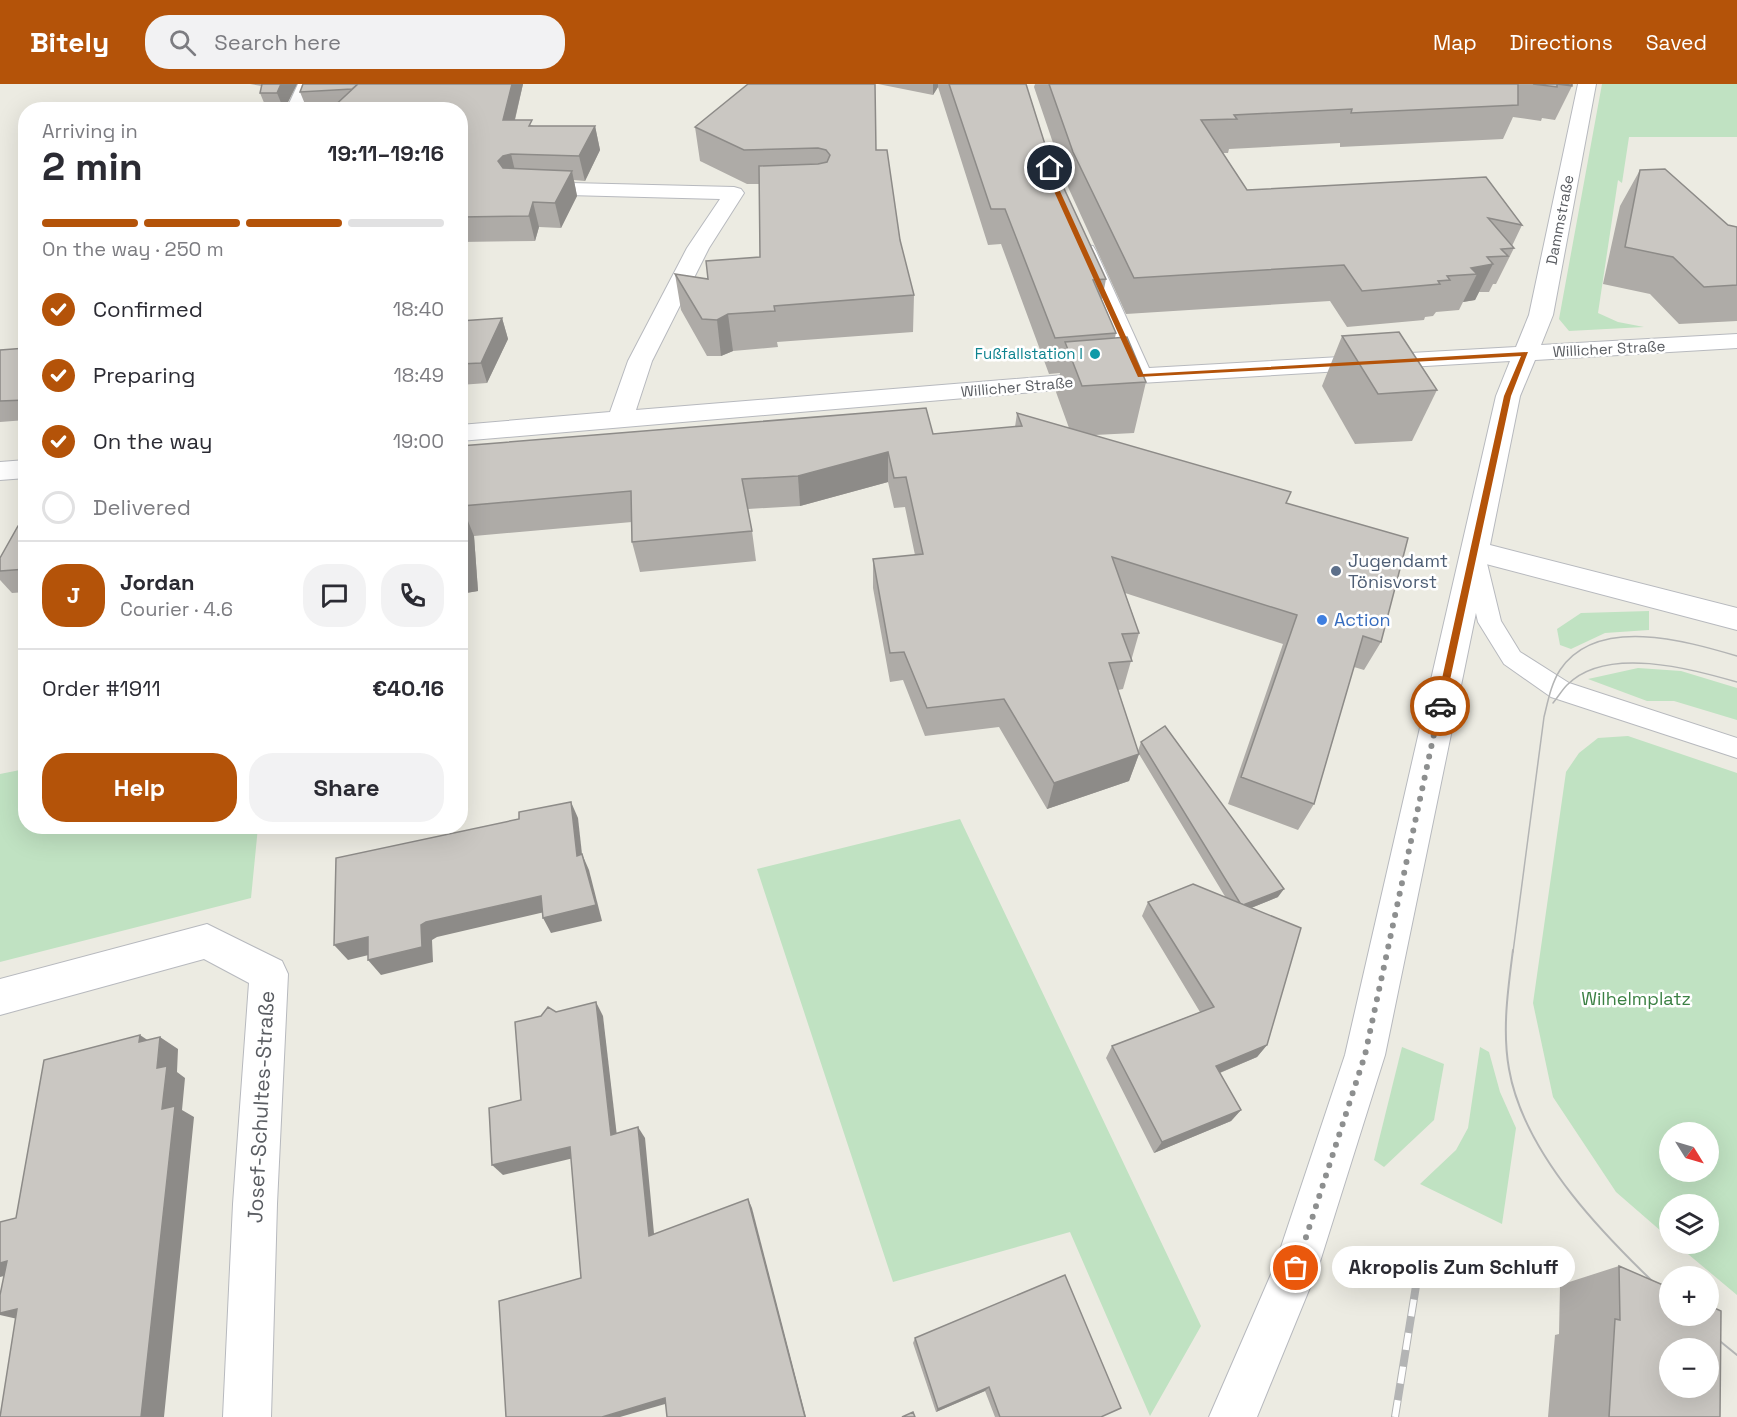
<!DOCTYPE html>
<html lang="en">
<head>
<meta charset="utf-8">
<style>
  body { margin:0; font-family:"Space Grotesk",sans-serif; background:#f2f2f3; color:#2b2b33; height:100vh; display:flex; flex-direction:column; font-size:22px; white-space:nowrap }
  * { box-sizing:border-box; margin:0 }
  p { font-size:20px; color:#7c7c81 }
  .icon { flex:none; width:33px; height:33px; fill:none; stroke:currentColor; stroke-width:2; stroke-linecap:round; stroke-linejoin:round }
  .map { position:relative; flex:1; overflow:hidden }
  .drawer { position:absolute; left:18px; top:18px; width:450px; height:732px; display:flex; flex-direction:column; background:#fff; border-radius:24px; box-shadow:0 6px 24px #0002 }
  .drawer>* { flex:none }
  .needle { width:39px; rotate:127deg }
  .buttons { position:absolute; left:1659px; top:1038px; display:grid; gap:12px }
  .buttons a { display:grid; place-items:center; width:60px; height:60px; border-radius:50%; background:#fff; box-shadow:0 6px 24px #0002; font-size:30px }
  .pin { position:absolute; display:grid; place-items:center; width:51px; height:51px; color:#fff; margin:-26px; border:3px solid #fff; border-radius:50%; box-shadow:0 2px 6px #0007 }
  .courier { position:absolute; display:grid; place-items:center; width:60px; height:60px; margin:-30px; border:4px solid #b45309; border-radius:50%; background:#fff; color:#222; box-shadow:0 2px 8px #0007 }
  .bubble { position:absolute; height:42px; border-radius:21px; background:#fff; box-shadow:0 6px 24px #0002; font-size:20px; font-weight:700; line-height:42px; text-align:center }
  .head em { font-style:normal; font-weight:700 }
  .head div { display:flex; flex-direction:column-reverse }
  .head { display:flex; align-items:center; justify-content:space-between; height:102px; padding:0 24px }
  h1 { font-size:39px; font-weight:700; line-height:45px }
  .bar { display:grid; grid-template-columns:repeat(4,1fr); gap:9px 6px; align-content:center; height:72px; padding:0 24px }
  .bar i { height:8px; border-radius:4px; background:#e1e1e2 }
  .bar .active { background:#b45309 }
  .bar p { grid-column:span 4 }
  .line { display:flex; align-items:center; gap:15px; padding:0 24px; border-top:2px solid #e1e1e2 }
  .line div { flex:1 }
  .round { display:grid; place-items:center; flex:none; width:63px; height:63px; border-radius:24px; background:#f2f2f3 }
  ol { padding:0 24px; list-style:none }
  li { display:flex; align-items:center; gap:18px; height:66px }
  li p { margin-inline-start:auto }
  li .icon { padding:6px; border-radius:50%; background:#b45309; color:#fff; stroke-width:4 }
  li:last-child { color:#7c7c81 }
  li i { width:33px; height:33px; border:3px solid #e1e1e2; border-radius:50% }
  .action { display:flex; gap:12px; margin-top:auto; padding:12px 24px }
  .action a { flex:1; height:69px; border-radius:24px; background:#b45309; color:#fff; font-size:24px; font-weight:700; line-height:69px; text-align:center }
  .action a+a { background:#f2f2f3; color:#2b2b33 }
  header { display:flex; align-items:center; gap:36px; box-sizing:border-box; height:84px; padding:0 30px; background:#b45309; color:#fff }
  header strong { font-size:28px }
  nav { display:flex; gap:33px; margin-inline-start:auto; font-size:21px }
  .search { width:420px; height:54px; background:#f2f2f3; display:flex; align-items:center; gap:15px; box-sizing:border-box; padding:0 21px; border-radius:24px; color:#7c7c81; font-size:22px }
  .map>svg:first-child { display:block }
  .green { fill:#c0e2c2; fill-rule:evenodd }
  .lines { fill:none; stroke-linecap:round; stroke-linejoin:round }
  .service-casing { stroke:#b7b9be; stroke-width:2 }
  .minor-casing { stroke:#b7b9be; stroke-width:2 }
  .service { fill:#fff; fill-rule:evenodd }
  .minor { fill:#fff; fill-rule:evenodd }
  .tram-far1 { stroke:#b3b4b4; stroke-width:1.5 }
  .tram { stroke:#b3b4b4; stroke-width:2 }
  .rail-casing { stroke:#b3b4b4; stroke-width:8 }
  .rail { stroke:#fff; stroke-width:6; stroke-dasharray:17; stroke-linecap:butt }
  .wall { fill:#aeaba7 }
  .shaded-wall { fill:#8d8b88 }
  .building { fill:#cac7c2; stroke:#8d8b88; stroke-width:1.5; fill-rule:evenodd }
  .route { fill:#b45309 }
  .done { stroke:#8d8f8f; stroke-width:6; stroke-dasharray:0 10.8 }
  .culture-dot { fill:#0f9aa8; stroke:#fff; stroke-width:2 }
  .service-dot { fill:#5c6f8a; stroke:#fff; stroke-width:2 }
  .shop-dot { fill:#3f7fe0; stroke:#fff; stroke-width:2 }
  .labels { text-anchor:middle; stroke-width:5; stroke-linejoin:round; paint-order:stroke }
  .far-street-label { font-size:15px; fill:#5a5d62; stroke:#fff }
  .far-culture-label { font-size:15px; fill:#0d838f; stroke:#fff; text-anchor:end }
  .service-label { font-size:18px; fill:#4e5e75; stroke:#fff; text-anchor:start }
  .shop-label { font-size:18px; fill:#366cbe; stroke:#fff; text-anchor:start }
  .park-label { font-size:18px; fill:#3b8043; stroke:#fff }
  .near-street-label { font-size:21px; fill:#5a5d62; stroke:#fff }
</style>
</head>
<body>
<header>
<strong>Bitely</strong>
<div class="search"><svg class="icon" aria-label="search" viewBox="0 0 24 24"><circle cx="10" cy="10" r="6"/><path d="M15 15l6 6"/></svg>Search here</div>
<nav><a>Map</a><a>Directions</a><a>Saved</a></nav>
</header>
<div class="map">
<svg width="1737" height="1333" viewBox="0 0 1737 1333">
  <rect width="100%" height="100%" fill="#ecebe2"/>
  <g class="green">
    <path d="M1602 0H1737V53H1629L1622 99 1618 96 1598 229 1618 238 1644 243 1569 247 1559 235Z"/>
    <path d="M1649 527V546L1605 549 1571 565 1560 561 1557 545 1581 529Z"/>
    <path d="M1638 584 1681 587 1737 604V636L1674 617H1647L1588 595Z"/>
    <path d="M1628 652 1737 689V1211L1676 1160H1708V1120H1670L1669 1154 1616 1108 1553 1013 1533 919 1566 688 1579 669 1598 654ZM1708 1048V1088H1670V1048Z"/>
    <path d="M25 685 26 742 258 743 251 814 0 878V690Z"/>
    <path d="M960 735 1201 1242 1150 1332 1070 1148 893 1198 757 785Z"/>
    <path d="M1402 963 1444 980 1434 1036 1384 1083 1374 1076Z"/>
    <path d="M1480 963 1489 968 1500 1008 1516 1044 1502 1140 1420 1100 1456 1066 1468 1044Z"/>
  </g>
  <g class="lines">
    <defs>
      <path id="service" d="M1473 459 1481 462 1484 467 1501 537 1520 568 1569 599 1737 654V674L1551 613 1504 580 1478 538 1462 467 1465 462Z"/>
      <g id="minor">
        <path d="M298 0H316L304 26H286Z"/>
        <path d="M1578 0H1596L1553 231 1541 261 1737 250V264L1535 276 1520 312 1490 461 1737 524V546L1486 480 1385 971 1318 1184 1257 1333H1209L1275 1181 1345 971 1496 312 1510 277 1140 299 460 357V341L610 328 628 277 687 164 720 115 530 110 523 108 520 104 523 100 530 98 734 103 741 105 744 109 709 164 652 277 636 326 1125 286 1074 167 1077 162 1085 161 1093 162 1096 167 1149 284 1516 263 1529 231Z"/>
        <path d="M26 376V394L0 396V378Z"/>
        <path d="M207 840 282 877 288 890 277 1120 271 1333H223L233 1120 249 899 204 875 0 931V895Z"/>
      </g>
    </defs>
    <use href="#service" class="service-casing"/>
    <use href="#minor" class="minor-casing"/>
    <use href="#service" class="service"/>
    <use href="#minor" class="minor"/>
    <g class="tram-far1">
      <path d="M1553 619C1558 613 1562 606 1567 601 1606 561 1691 585 1737 598"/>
      <path d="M1513 868 1544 633C1548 617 1551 600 1560 586 1597 531 1686 557 1737 572"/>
    </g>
    <g class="tram">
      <path d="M1513 866C1508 905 1502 946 1509 985 1524 1072 1608 1156 1670 1214"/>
      <path d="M1689 1232 1737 1271"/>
    </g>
    <defs>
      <path id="rail" d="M1395 1333 1419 1183"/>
    </defs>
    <use href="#rail" class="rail-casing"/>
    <use href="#rail" class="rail"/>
  </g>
  <g class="wall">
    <path d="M250 0H297L284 26H267L260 9 262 2Z"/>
    <path d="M303 0H523L515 36 534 42H595L600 66 585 97 574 96 577 112 561 144 539 143 535 157 460 158V26L332 24 307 25 300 8Z"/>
    <path d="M878 0H1026L1048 70 1106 195 1102 216 1116 249 1115 254 1146 298 1134 349 1095 351 1286 420 1381 558 1364 586 1354 583 1314 720 1298 746 1228 720 1283 560 1125 509 1139 549 1123 605 1118 606 1138 667 1141 658 1278 813 1251 824 1267 961 1257 973 1220 989 1241 1026 1231 1037 1154 1069 1106 974 1112 962 1200 928 1142 832 1148 818 1226 814 1139 670 1129 697 1047 725 999 643 925 652 903 596 890 598 873 504V475L915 471 905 423 894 424 888 398 800 422 748 425 752 447 756 477 640 488 632 458V438L474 452 478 507 460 510V362L933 350 1015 343 1017 329 1069 344 1056 308 1060 289 1049 290 1001 160 988 161 938 3 933 11Z"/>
    <path d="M1035 0H1572V2L1555 36 1542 34 1541 37 1513 33 1503 55 1340 63V59L1229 65 1228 69H1223L1247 106 1486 93 1522 141 1512 162 1514 164 1496 200H1493L1489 208H1479L1475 216 1463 218 1459 226 1436 228 1433 232 1425 233 1424 236 1347 243 1330 217 1126 230 1068 103 1034 3Z"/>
    <path d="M695 43 876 66 914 211 913 248 777 258 778 263 733 267 721 272H707L681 226 675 190 708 195 760 173 759 100H747L700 77Z"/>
    <path d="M1640 86 1728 141 1737 143V237L1679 240 1650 210 1603 200 1620 122Z"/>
    <path d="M502 234 508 255 487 299 460 301V237Z"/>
    <path d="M1342 252 1437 306 1412 357 1355 360 1322 302Z"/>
    <path d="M26 264V336L0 338V266Z"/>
    <path d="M26 441V508L12 509 0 496V474Z"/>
    <path d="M1619 1182 1720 1333H1548L1555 1251 1559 1250 1560 1201Z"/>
    <path d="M915 1254 1101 1333H995L985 1307 936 1328 913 1259Z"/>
  </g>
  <g class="shaded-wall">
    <path d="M281 0H297L284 26 277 9Z"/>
    <path d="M512 0H523L509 60 503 36Z"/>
    <path d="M933 0H938V3L933 11Z"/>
    <path d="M595 42 600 66 585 97 579 72Z"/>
    <path d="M511 70 517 95 505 102 498 77 503 72Z"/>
    <path d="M572 87 577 112 561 144 555 119Z"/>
    <path d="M533 118 539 143 535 157 529 132Z"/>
    <path d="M1493 180 1475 216 1463 218 1477 190 1471 184Z"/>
    <path d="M728 230 733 267 721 272 717 236Z"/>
    <path d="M502 234 508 255 487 299 481 279Z"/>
    <path d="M888 368V398L800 422 798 392Z"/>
    <path d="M462 422 474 452 478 507 460 510Z"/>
    <path d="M1139 670 1129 697 1047 725 1054 699Z"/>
    <path d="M571 718 578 734 584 788 577 772Z"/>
    <path d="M582 770 589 786 602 837 551 849 543 834Z"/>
    <path d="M1284 805 1278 813 1236 830 1241 822Z"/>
    <path d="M541 812 549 827 437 853 432 856 433 878 381 891 368 876 426 838Z"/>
    <path d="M368 853 381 868 348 876 334 861Z"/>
    <path d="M596 918 603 932 618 1061 611 1051Z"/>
    <path d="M140 951 158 963 139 958Z"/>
    <path d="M160 953 178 965 177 988 185 994 182 1026 194 1033 164 1333H141L162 1025 157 984Z"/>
    <path d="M1267 961 1257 973 1207 994 1216 982Z"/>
    <path d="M1241 1026 1231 1037 1154 1069 1162 1058Z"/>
    <path d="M638 1043 645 1054 655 1160 649 1152Z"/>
    <path d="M570 1063 578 1073 503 1091 492 1081Z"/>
    <path d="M748 1115 752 1124 806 1333H805Z"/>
    <path d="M7 1177 32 1185 0 1193V1179Z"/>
    <path d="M17 1225 22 1236 0 1231V1229Z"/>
    <path d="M989 1303 985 1307 936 1328 938 1325Z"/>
    <path d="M665 1314 672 1318 620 1333H602Z"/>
  </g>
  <g class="building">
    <path d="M262 0H281L277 9H260Z"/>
    <path d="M303 0H358L352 5 300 8Z"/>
    <path d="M358 0H512L503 36H532L529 42H595L579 72 511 70 503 72 498 77 503 84 572 87 555 119 533 118 529 132 460 133V55L462 51H460V26H330Z"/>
    <path d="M748 0H875L876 66H887L900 156 914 211 774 222 775 227 728 230 717 236 702 235 675 190 708 195 706 177 760 173 759 82 818 80 827 78 830 71 826 66 818 64 744 66 695 43Z"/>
    <path d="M949 0H1026L1048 70 1106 195 1093 196 1116 249 1055 254 1005 125H991Z"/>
    <path d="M1049 0H1518V21L1351 29 1352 25 1234 31 1237 35 1201 36 1247 106 1486 93 1522 141 1488 134 1514 164 1501 165 1508 172 1487 173 1493 180 1471 184 1477 190 1447 192 1450 196 1438 197 1440 200 1362 207 1344 181 1134 194 1073 68Z"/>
    <path d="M1533 0H1557V3Z"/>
    <path d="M1557 0H1572V2Z"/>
    <path d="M1665 85 1728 141 1737 143V201L1704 203 1673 173 1625 163 1640 86Z"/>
    <path d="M502 234 481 279 460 280V237Z"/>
    <path d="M1399 248 1437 306 1378 310 1342 252Z"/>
    <path d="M1127 253 1146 298 1082 302 1065 258Z"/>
    <path d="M26 264V316L0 317V266Z"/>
    <path d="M926 324 933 350 1022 342 1017 329 1291 408 1286 419 1408 454 1381 558 1363 552 1314 720 1241 693 1297 531 1112 473 1139 549 1122 550 1132 577 1109 579 1139 670 1054 699 1004 615 927 624 904 568 890 569 873 475 923 470 906 393 894 394 888 368 798 392 742 395 752 447 632 458 631 407 462 422 466 477 460 478V362Z"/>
    <path d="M26 441V485L0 487V474L18 442Z"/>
    <path d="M1165 642 1284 805 1243 821 1240 819 1141 658Z"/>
    <path d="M571 718 577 772 582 770 596 821 543 834 541 812 426 838 421 841 422 863 368 876V853L334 861 336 774 519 735V728Z"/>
    <path d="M1193 800 1301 844 1267 961 1216 982 1241 1026 1162 1058 1112 962 1214 923 1148 818Z"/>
    <path d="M596 918 611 1051 638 1043 649 1152 748 1115 805 1333H667L665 1314 602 1333H506L499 1217 581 1194 570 1063 492 1081 489 1024 521 1016 515 938 541 932 548 923 556 928Z"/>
    <path d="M140 951 139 958 160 953 157 984 167 982 162 1025 175 1022 141 1333H0L17 1225 0 1229V1211L7 1177 0 1179V1138L16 1134 44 976Z"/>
    <path d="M1619 1182 1670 1204V1232H1708V1221L1721 1227 1720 1333H1609L1615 1235 1620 1236ZM1670 1264H1708V1304H1670Z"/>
    <path d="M1065 1191 1121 1324 1101 1333H1000L989 1303 938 1325 915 1254Z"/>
    <path d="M913 1328 915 1333H902Z"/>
  </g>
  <path class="route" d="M1050 82 1053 84 1059 105 1143 290 1528 268 1511 312 1444 624H1437L1436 622 1504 312 1521 272 1138 293 1053 105 1047 84Z"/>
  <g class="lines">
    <path class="done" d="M1296 1184 1365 971 1440 622"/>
  </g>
  <circle class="culture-dot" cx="1095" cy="270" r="6"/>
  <circle class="service-dot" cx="1336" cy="487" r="6"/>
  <circle class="shop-dot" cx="1322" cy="536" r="6"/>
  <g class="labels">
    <g class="far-street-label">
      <text transform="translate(1560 136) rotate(-79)" y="5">Dammstraße</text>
      <text transform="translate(1609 265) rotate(-3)" y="5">Willicher Straße</text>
      <text transform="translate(1017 303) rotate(-5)" y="5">Willicher Straße</text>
    </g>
    <g class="far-culture-label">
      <text x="1083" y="275">Fußfallstation I</text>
    </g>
    <g class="service-label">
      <text x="1348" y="483">Jugendamt<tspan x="1348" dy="21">Tönisvorst</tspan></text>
    </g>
    <g class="shop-label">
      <text x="1334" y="542">Action</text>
    </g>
    <g class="park-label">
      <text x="1636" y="921">Wilhelmplatz</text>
    </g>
    <g class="near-street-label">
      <text transform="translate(261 1023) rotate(-87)" y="7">Josef-Schultes-Straße</text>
    </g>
  </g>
</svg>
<div class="buttons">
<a><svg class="needle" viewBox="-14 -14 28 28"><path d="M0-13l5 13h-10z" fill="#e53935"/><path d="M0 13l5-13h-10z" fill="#7c7c81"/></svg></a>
<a><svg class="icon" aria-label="layers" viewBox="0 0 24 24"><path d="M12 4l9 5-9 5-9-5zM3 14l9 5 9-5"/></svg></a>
<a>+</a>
<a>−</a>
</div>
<div class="pin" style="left:1296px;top:1184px;background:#ea580c"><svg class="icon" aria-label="bag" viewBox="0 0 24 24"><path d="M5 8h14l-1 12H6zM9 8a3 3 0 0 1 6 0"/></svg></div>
<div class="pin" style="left:1050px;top:84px;background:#1f2937"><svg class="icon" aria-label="home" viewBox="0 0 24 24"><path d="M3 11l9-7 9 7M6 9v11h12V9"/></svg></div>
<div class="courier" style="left:1440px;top:622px"><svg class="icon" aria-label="car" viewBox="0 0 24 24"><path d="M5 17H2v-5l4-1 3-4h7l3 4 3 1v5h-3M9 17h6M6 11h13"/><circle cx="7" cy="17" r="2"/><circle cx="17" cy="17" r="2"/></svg></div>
<div class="bubble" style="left:1332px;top:1162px;width:243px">Akropolis Zum Schluff</div>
<section class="drawer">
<div class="head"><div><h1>2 min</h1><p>Arriving in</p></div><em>19:11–19:16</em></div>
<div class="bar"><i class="active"></i><i class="active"></i><i class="active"></i><i></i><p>On the way · 250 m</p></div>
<ol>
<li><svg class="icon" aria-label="check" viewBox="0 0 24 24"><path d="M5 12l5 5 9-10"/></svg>Confirmed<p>18:40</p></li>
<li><svg class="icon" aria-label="check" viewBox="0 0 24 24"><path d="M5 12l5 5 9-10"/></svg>Preparing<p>18:49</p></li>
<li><svg class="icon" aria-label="check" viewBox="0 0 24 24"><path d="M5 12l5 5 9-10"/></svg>On the way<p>19:00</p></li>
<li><i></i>Delivered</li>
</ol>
<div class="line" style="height:108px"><b class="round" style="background:#b45309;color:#fff">J</b><div><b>Jordan</b><p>Courier · 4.6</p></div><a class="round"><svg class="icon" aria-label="chat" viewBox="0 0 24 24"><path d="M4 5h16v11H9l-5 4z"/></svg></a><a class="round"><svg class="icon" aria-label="phone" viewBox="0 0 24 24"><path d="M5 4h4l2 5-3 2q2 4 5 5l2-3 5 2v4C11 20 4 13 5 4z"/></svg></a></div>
<div class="line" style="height:78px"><div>Order #1911</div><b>€40.16</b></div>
<div class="action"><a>Help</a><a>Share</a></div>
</section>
</div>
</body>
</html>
